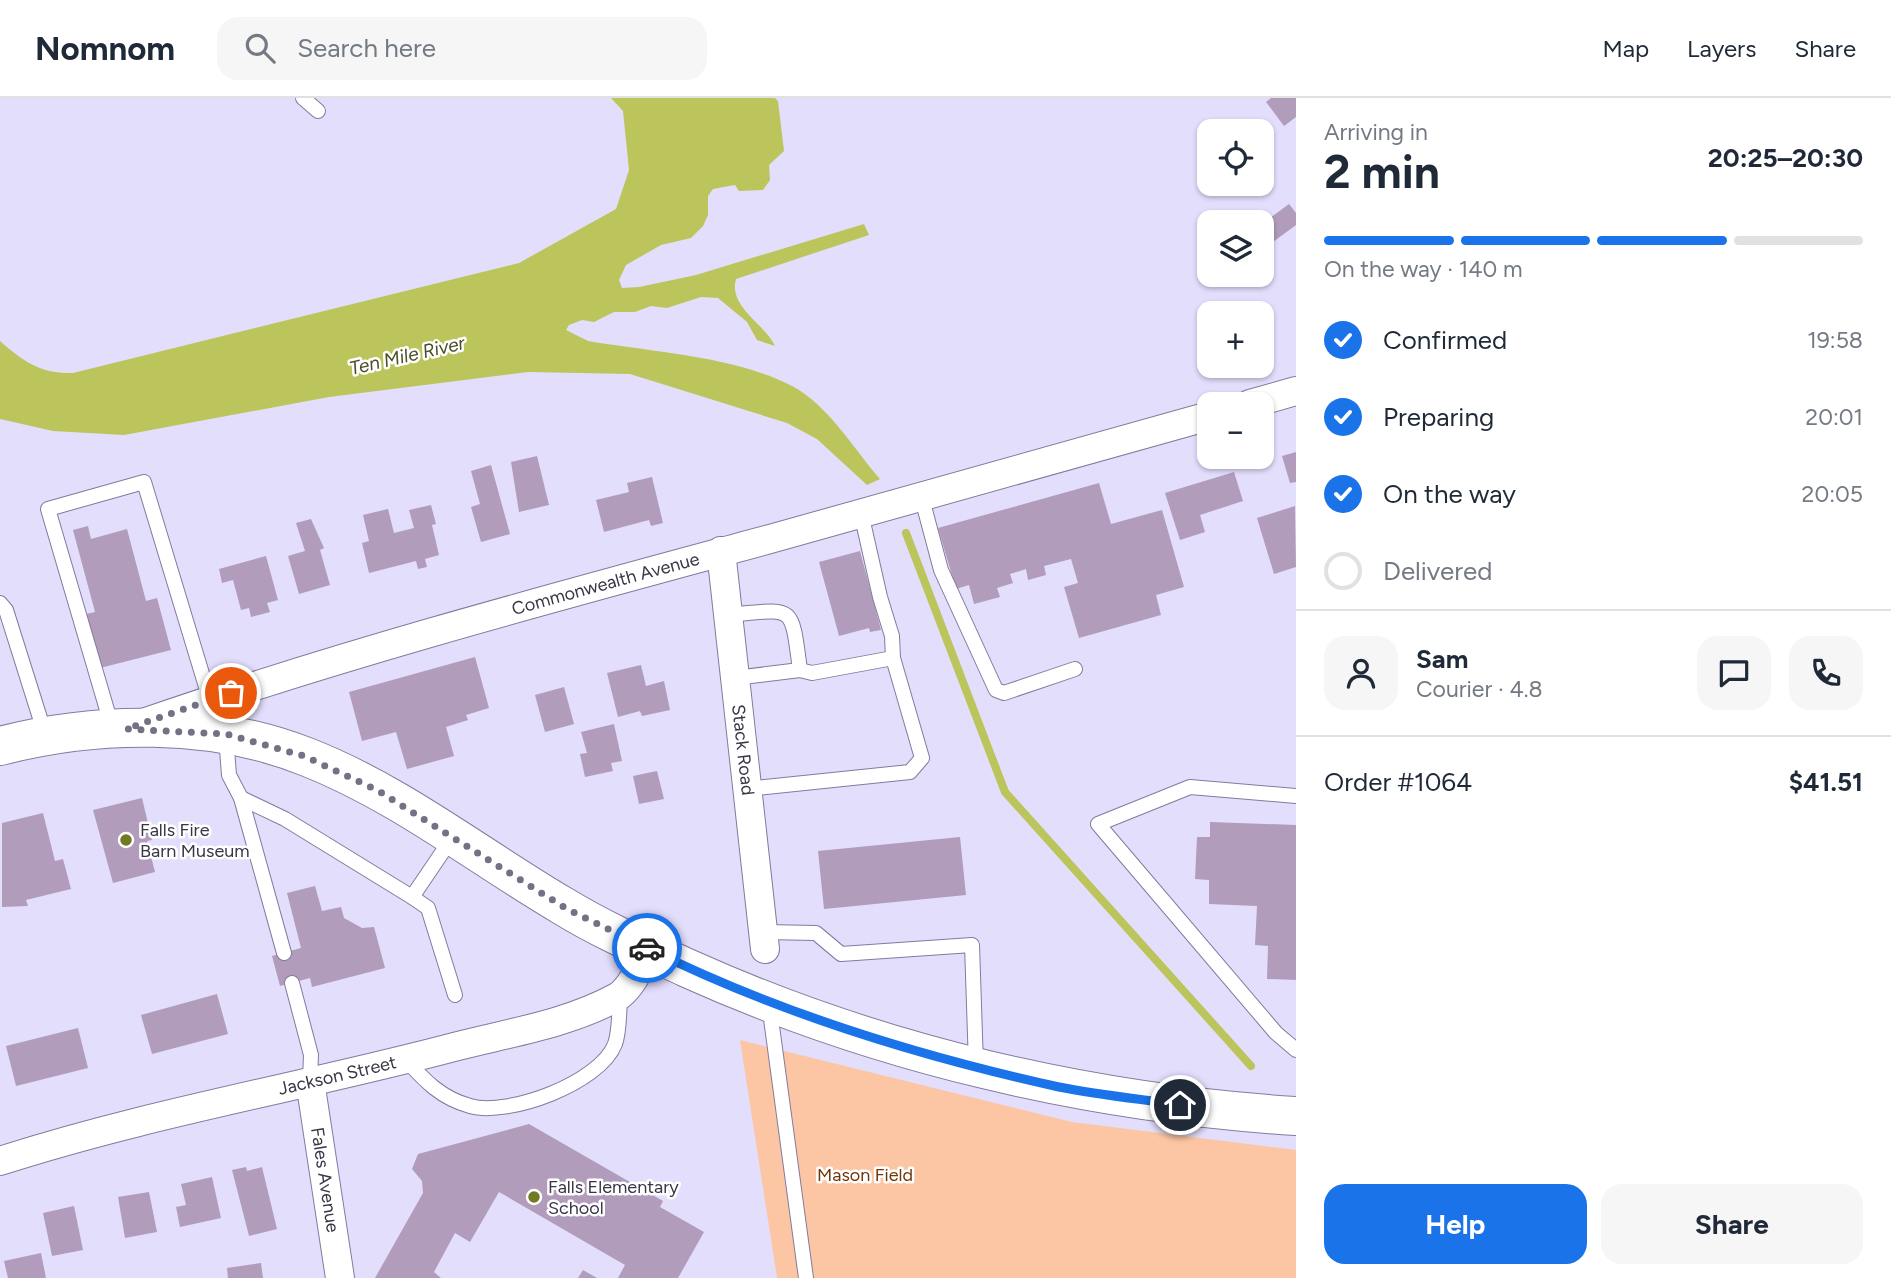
<!DOCTYPE html>
<html lang="en">
<head>
<meta charset="utf-8">
<style>
  body { margin:0; font-family:Figtree,sans-serif; background:#f6f6f7; color:#1f2937; height:100vh; display:flex; flex-direction:column; font-size:26px; white-space:nowrap }
  * { box-sizing:border-box; margin:0 }
  p { font-size:23px; color:#747a83 }
  .icon { flex:none; width:38px; height:38px; fill:none; stroke:currentColor; stroke-width:2; stroke-linecap:round; stroke-linejoin:round }
  .map { position:relative; flex:1; overflow:hidden }
  .drawer { display:flex; flex-direction:column; background:#fff; width:595px }
  .drawer>* { flex:none }
  .controls { position:absolute; left:1197px; top:21px; display:grid; gap:14px }
  .controls a { display:grid; place-items:center; width:77px; height:77px; border-radius:14px; background:#fff; box-shadow:0 2px 5px #0004; font-size:35px }
  .pin { position:absolute; display:grid; place-items:center; width:60px; height:60px; color:#fff; margin:-30px; border:4px solid #fff; border-radius:50%; box-shadow:0 2px 7px #0007 }
  .courier { position:absolute; display:grid; place-items:center; width:70px; height:70px; margin:-35px; border:5px solid #1a73e8; border-radius:50%; background:#fff; color:#222; box-shadow:0 2px 9px #0007 }
  .summary em { font-style:normal; font-weight:700 }
  .summary div { display:flex; flex-direction:column-reverse }
  .summary { display:flex; align-items:center; justify-content:space-between; height:119px; padding:0 28px }
  h1 { font-size:46px; font-weight:700; line-height:52px }
  .bar { display:grid; grid-template-columns:repeat(4,1fr); gap:10px 7px; align-content:center; height:84px; padding:0 28px }
  .bar i { height:9px; border-radius:5px; background:#e0e1e3 }
  .bar .on { background:#1a73e8 }
  .bar p { grid-column:span 4 }
  .line { display:flex; align-items:center; gap:18px; padding:0 28px; border-top:2px solid #e0e1e3 }
  .line div { flex:1 }
  .round { display:grid; place-items:center; flex:none; width:74px; height:74px; border-radius:21px; background:#f6f6f7 }
  ol { padding:0 28px; list-style:none }
  li { display:flex; align-items:center; gap:21px; height:77px }
  li p { margin-inline-start:auto }
  li .icon { padding:7px; border-radius:50%; background:#1a73e8; color:#fff; stroke-width:4 }
  li:last-child { color:#747a83 }
  li i { width:38px; height:38px; border:4px solid #e0e1e3; border-radius:50% }
  .action { display:flex; gap:14px; margin-top:auto; padding:14px 28px }
  .action a { flex:1; height:80px; border-radius:21px; background:#1a73e8; color:#fff; font-size:28px; font-weight:700; line-height:80px; text-align:center }
  .action a+a { background:#f6f6f7; color:#1f2937 }
  header { display:flex; align-items:center; gap:42px; box-sizing:border-box; height:98px; padding:0 35px; background:#fff; border-bottom:2px solid #e0e1e3 }
  header strong { font-size:33px }
  nav { display:flex; gap:38px; margin-inline-start:auto; font-size:24px }
  .search { width:490px; height:63px; background:#f6f6f7; display:flex; align-items:center; gap:18px; box-sizing:border-box; padding:0 24px; border-radius:21px; color:#747a83; font-size:26px }
  main { display:flex; flex:1; min-height:0 }
  .map>svg:first-child { display:block }
  .green { fill:#fcc6a4 }
  .water { fill:#bbc55b }
  .lines { fill:none; stroke-linecap:round; stroke-linejoin:round }
  .stream { stroke:#bbc55b; stroke-width:8 }
  .building { fill:#b19cbc }
  .service-casing { stroke:#827b9d; stroke-width:16 }
  .minor-casing { stroke:#827b9d; stroke-width:30 }
  .secondary-casing { stroke:#827b9d; stroke-width:40 }
  .service { stroke:#fff; stroke-width:14 }
  .minor { stroke:#fff; stroke-width:28 }
  .secondary { stroke:#fff; stroke-width:38 }
  .done { stroke:#747185; stroke-width:7; stroke-dasharray:0 12.6 }
  .route { stroke:#1a73e8; stroke-width:9 }
  .poi-dot { fill:#717922; stroke:#fff; stroke-width:2.5 }
  .labels { text-anchor:middle; stroke-width:5; stroke-linejoin:round; paint-order:stroke }
  .street-label { font-size:18px; fill:#393645; stroke:#fff }
  .poi-label { font-size:18px; fill:#393645; stroke:#fff; text-anchor:start }
  .park-label { font-size:18px; fill:#6f3707; stroke:#fff }
  .water-label { font-size:19px; font-style:italic; fill:#4a4e23; stroke:#fff }
</style>
</head>
<body>
<header>
<strong>Nomnom</strong>
<div class="search"><svg class="icon" aria-label="search" viewBox="0 0 24 24"><circle cx="10" cy="10" r="6"/><path d="M15 15l6 6"/></svg>Search here</div>
<nav><a>Map</a><a>Layers</a><a>Share</a></nav>
</header>
<main>
<div class="map">
<svg width="1296" height="1180" viewBox="0 0 1296 1180">
  <rect width="100%" height="100%" fill="#e3defc"/>
  <path class="green" d="M740 942 1072 1024 1296 1052V1180H777Z"/>
  <path class="water" d="M611 0H775L778 3 784 53 769 67 770 82 763 92 739 93 735 87 713 91 708 98V117L703 128 691 140 661 147 626 167 619 182 622 190 639 189 696 177 864 126 869 137 736 181C728 209 765 226 775 248L757 242 747 224 718 200 701 199 667 210 651 208 635 214H614L594 224 582 222 569 227 566 232 588 243C651 254 735 258 792 288 828 307 854 351 880 381L867 387 817 341 787 325 630 276 528 274 329 299 124 337 53 333 0 321V243C24 264 41 276 73 275L519 165 616 111 629 72 623 13Z"/>
  <g class="lines">
    <path class="stream" d="M906 435 1005 694 1251 968"/>
  </g>
  <g class="building">
    <path d="M1271 0H1296V19L1284 28 1266 4Z"/>
    <path d="M1289 106 1296 115V127L1273 144 1262 126Z"/>
    <path d="M1296 354V384L1290 385 1282 358Z"/>
    <path d="M537 358 549 407 519 414 511 364Z"/>
    <path d="M491 367 510 436 481 444 471 409 480 406 471 373Z"/>
    <path d="M1234 374 1243 403 1200 417 1205 434 1180 442 1165 395Z"/>
    <path d="M652 379 663 425 651 428 649 422 604 434 596 402 629 394 627 385Z"/>
    <path d="M1099 385 1111 426 1162 412 1184 489 1156 497 1161 517 1079 540 1064 489 1078 485 1071 461 1044 468 1046 477 1028 482 1026 471 1010 476 1013 485 997 490 1000 499 974 506 969 487 956 491 938 430Z"/>
    <path d="M431 407 436 426 432 427 439 457 425 461 427 469 418 471 416 463 369 475 362 445 369 443 363 417 388 411 394 435 414 430 409 412Z"/>
    <path d="M1295 408 1296 469 1274 476 1257 420Z"/>
    <path d="M311 421 324 450 320 452 330 487 299 496 288 458 305 453 296 425Z"/>
    <path d="M88 428 91 441 127 431 146 503 157 500 171 552 100 570 86 516 95 514 73 432Z"/>
    <path d="M860 453 881 532 870 534 869 530 839 538 819 464Z"/>
    <path d="M266 458 278 502 267 505 270 514 251 519 249 510 241 512 233 482 222 485 219 471Z"/>
    <path d="M475 559 489 610 466 617 468 622 446 629 454 658 407 671 396 634 362 643 349 594Z"/>
    <path d="M641 567 646 588 664 583 670 612 642 618 640 613 618 619 607 575Z"/>
    <path d="M564 589 574 626 545 634 535 597Z"/>
    <path d="M614 626 622 663 611 665 613 673 585 679 580 656 587 655 581 634Z"/>
    <path d="M657 673 664 701 639 706 633 678Z"/>
    <path d="M142 700 152 742 147 743 155 774 113 785 93 712Z"/>
    <path d="M43 715 55 763 63 761 71 791 26 802 28 808 2 809V725Z"/>
    <path d="M1210 724 1296 727V882L1267 881 1268 848 1255 847 1257 808 1209 806V782L1195 781 1197 739H1210Z"/>
    <path d="M960 739 966 797 824 811 818 753Z"/>
    <path d="M315 788 322 813 341 809 344 820 362 830 374 829 385 870 312 889 310 880 280 888 272 858 301 850 287 795Z"/>
    <path d="M217 896 228 936 152 956 141 917Z"/>
    <path d="M78 930 88 970 16 988 6 948Z"/>
    <path d="M529 1026 663 1103 660 1109 704 1134 678 1180H618L625 1167 499 1094 470 1144 455 1135 434 1174 441 1180H375L423 1095 422 1083 412 1071 418 1056Z"/>
    <path d="M246 1069 247 1073 262 1069 277 1131 249 1138 232 1072Z"/>
    <path d="M212 1079 221 1120 180 1129 176 1109 186 1107 181 1086Z"/>
    <path d="M149 1094 157 1134 125 1140 118 1099Z"/>
    <path d="M74 1108 83 1152 52 1158 43 1115Z"/>
    <path d="M41 1155 46 1180H8L4 1163Z"/>
    <path d="M261 1165 263 1180H228L227 1170Z"/>
    <path d="M583 1172 597 1180H578Z"/>
  </g>
  <g class="lines">
    <defs>
      <g id="service">
        <path d="M303 0 318 13"/>
        <path d="M921 397 941 472 996 592 1004 595 1075 571"/>
        <path d="M0 505 6 512 45 636"/>
        <path d="M728 517C795 511 791 504 800 572L812 575 893 560"/>
        <path d="M735 580 800 572"/>
        <path d="M112 629 48 411 144 384 210 602"/>
        <path d="M226 638 229 677 241 700 284 855"/>
        <path d="M746 691 910 674 922 660 893 560 892 538 880 499 861 415"/>
        <path d="M1296 698 1190 689 1098 726 1276 935 1296 952"/>
        <path d="M241 700 285 721 412 799 452 740"/>
        <path d="M412 799 428 810 455 897"/>
        <path d="M764 834 816 835 841 856 972 847 976 967"/>
        <path d="M292 885 311 957 310 983"/>
        <path d="M769 906 806 1180"/>
        <path d="M406 962C425 983 441 1000 470 1008 508 1019 600 985 615 946 620 932 619 912 620 897"/>
      </g>
      <g id="minor">
        <path d="M1250 306 1296 293"/>
        <path id="s1" d="M721 453 765 851"/>
        <path id="s2" d="M146 624C352 553 560 498 770 441 917 401 1063 358 1209 318"/>
        <path id="s3" d="M310 983 340 1180"/>
        <path id="s4" d="M0 1063C149 1015 303 989 454 949 508 935 568 926 617 899 631 891 642 865 651 852"/>
      </g>
      <path id="secondary" d="M0 648C97 623 212 621 307 659 399 695 478 758 563 808 602 832 646 851 687 870 878 956 1088 1005 1296 1018"/>
    </defs>
    <use href="#service" class="service-casing"/>
    <use href="#minor" class="minor-casing"/>
    <use href="#secondary" class="secondary-casing"/>
    <use href="#service" class="service"/>
    <use href="#minor" class="minor"/>
    <use href="#secondary" class="secondary"/>
  </g>
  <g class="lines">
    <path class="done" d="M231 595 126 631 226 636 304 658 377 692 567 811 647 850"/>
    <path class="route" d="M647 850C776 914 918 958 1059 989 1099 997 1140 1001 1180 1007"/>
  </g>
  <g class="poi-dot">
    <circle cx="126" cy="742" r="7"/>
    <circle cx="534" cy="1099" r="7"/>
  </g>
  <g class="labels">
    <g class="street-label">
      <text dy="6" stroke="none"><textPath href="#s2" startOffset="480">Commonwealth Avenue</textPath></text>
      <text dy="6" stroke="none"><textPath href="#s1" startOffset="200">Stack Road</textPath></text>
      <text dy="6" stroke="none"><textPath href="#s4" startOffset="348">Jackson Street</textPath></text>
      <text dy="6" stroke="none"><textPath href="#s3" startOffset="100">Fales Avenue</textPath></text>
    </g>
    <g class="poi-label">
      <text x="140" y="738">Falls Fire<tspan x="140" dy="21">Barn Museum</tspan></text>
      <text x="548" y="1095">Falls Elementary<tspan x="548" dy="21">School</tspan></text>
    </g>
    <g class="park-label">
      <text x="865" y="1083">Mason Field</text>
    </g>
    <g class="water-label">
      <text transform="translate(407 257) rotate(-13)" y="7">Ten Mile River</text>
    </g>
  </g>
</svg>
<div class="controls">
<a><svg class="icon" aria-label="locate" viewBox="0 0 24 24"><circle cx="12" cy="12" r="6"/><path d="M12 2v4M12 18v4M2 12h4M18 12h4"/></svg></a>
<a><svg class="icon" aria-label="layers" viewBox="0 0 24 24"><path d="M12 4l9 5-9 5-9-5zM3 14l9 5 9-5"/></svg></a>
<a>+</a>
<a>−</a>
</div>
<div class="pin" style="left:231px;top:595px;background:#ea580c"><svg class="icon" aria-label="bag" viewBox="0 0 24 24"><path d="M5 8h14l-1 12H6zM9 8a3 3 0 0 1 6 0"/></svg></div>
<div class="pin" style="left:1180px;top:1007px;background:#1f2937"><svg class="icon" aria-label="home" viewBox="0 0 24 24"><path d="M3 11l9-7 9 7M6 9v11h12V9"/></svg></div>
<div class="courier" style="left:647px;top:850px"><svg class="icon" aria-label="car" viewBox="0 0 24 24"><path d="M5 17H2v-5l4-1 3-4h7l3 4 3 1v5h-3M9 17h6M6 11h13"/><circle cx="7" cy="17" r="2"/><circle cx="17" cy="17" r="2"/></svg></div>
</div>
<section class="drawer">
<div class="summary"><div><h1>2 min</h1><p>Arriving in</p></div><em>20:25–20:30</em></div>
<div class="bar"><i class="on"></i><i class="on"></i><i class="on"></i><i></i><p>On the way · 140 m</p></div>
<ol>
<li><svg class="icon" aria-label="check" viewBox="0 0 24 24"><path d="M5 12l5 5 9-10"/></svg>Confirmed<p>19:58</p></li>
<li><svg class="icon" aria-label="check" viewBox="0 0 24 24"><path d="M5 12l5 5 9-10"/></svg>Preparing<p>20:01</p></li>
<li><svg class="icon" aria-label="check" viewBox="0 0 24 24"><path d="M5 12l5 5 9-10"/></svg>On the way<p>20:05</p></li>
<li><i></i>Delivered</li>
</ol>
<div class="line" style="height:126px"><a class="round"><svg class="icon" aria-label="person" viewBox="0 0 24 24"><circle cx="12" cy="8" r="4"/><path d="M4 21q1-7 8-7t8 7"/></svg></a><div><b>Sam</b><p>Courier · 4.8</p></div><a class="round"><svg class="icon" aria-label="chat" viewBox="0 0 24 24"><path d="M4 5h16v11H9l-5 4z"/></svg></a><a class="round"><svg class="icon" aria-label="phone" viewBox="0 0 24 24"><path d="M5 4h4l2 5-3 2q2 4 5 5l2-3 5 2v4C11 20 4 13 5 4z"/></svg></a></div>
<div class="line" style="height:91px"><div>Order #1064</div><b>$41.51</b></div>
<div class="action"><a>Help</a><a>Share</a></div>
</section>
</main>
</body>
</html>
